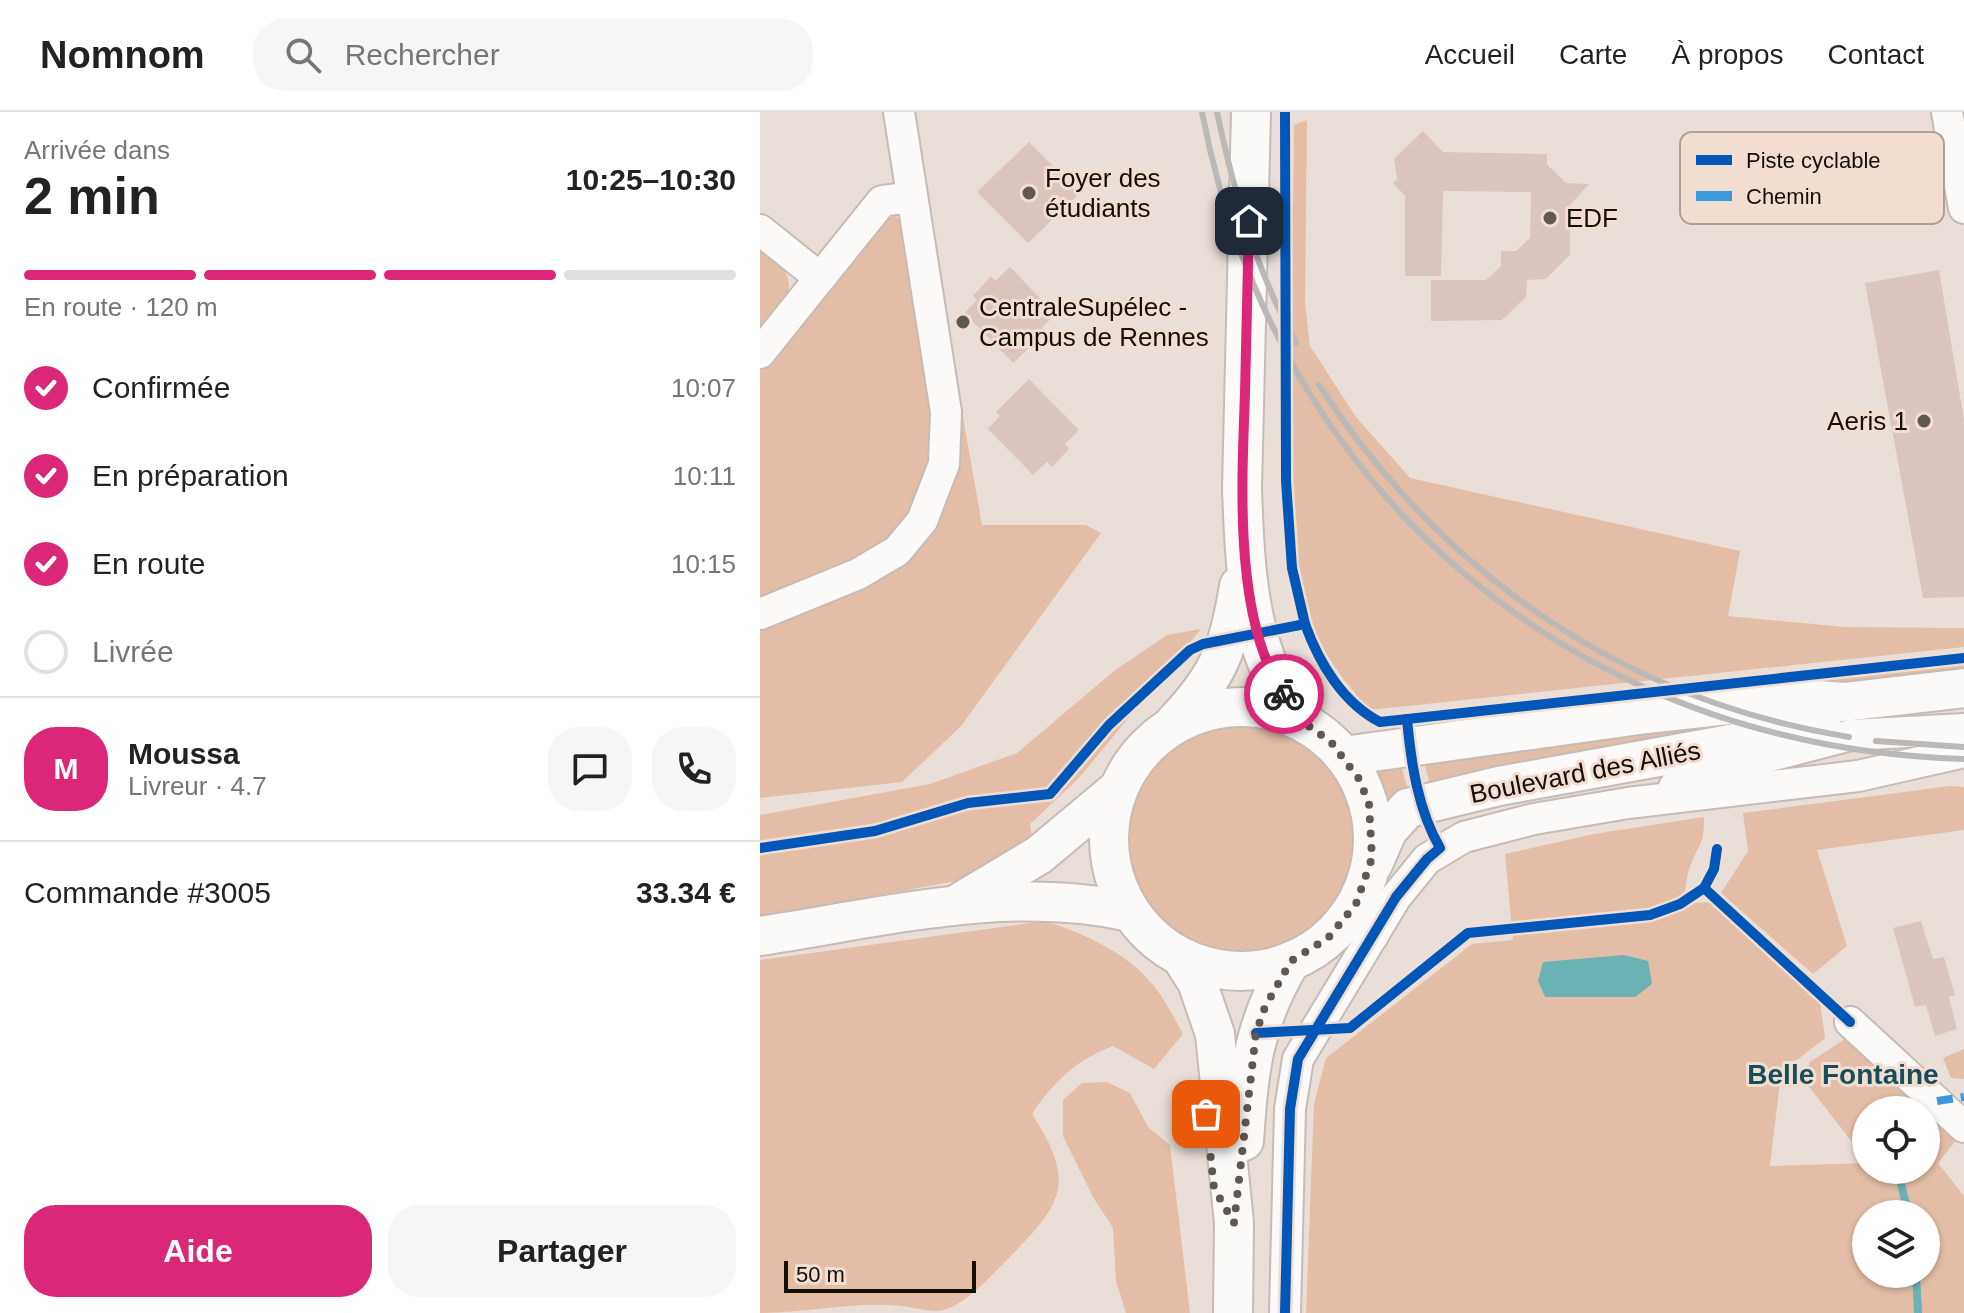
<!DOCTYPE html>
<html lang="fr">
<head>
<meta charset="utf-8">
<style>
  body { margin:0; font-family:Arial,sans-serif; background:#f6f6f6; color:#222; height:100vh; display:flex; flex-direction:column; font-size:30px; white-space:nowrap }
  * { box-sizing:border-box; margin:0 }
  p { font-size:26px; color:#767676 }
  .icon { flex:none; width:44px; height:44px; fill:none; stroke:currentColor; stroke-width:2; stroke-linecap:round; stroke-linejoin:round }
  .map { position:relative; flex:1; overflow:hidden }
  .panel { display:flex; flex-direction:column; background:#fff; width:760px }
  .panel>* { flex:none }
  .tools { position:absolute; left:1092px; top:984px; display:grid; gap:16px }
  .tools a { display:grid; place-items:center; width:88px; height:88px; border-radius:50%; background:#fff; box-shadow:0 2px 6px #0004; font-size:40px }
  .scale { position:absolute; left:24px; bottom:20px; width:192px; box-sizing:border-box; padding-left:8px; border:4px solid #150f0a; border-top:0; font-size:22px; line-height:28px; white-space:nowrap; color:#150f0a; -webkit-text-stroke:6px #f1ded1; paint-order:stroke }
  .pin { position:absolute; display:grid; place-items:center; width:68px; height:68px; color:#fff; margin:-34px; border-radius:16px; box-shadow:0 4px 12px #0006 }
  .courier { position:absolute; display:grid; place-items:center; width:80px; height:80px; margin:-40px; border:6px solid #db2777; border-radius:50%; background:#fff; color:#222; box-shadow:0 2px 10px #0007 }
  .head em { font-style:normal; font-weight:800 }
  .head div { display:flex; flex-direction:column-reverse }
  .head { display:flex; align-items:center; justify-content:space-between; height:136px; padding:0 24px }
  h1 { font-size:52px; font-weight:800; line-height:60px }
  .bar { display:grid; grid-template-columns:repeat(4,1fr); gap:12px 8px; align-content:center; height:96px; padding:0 24px }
  .bar i { height:10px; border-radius:6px; background:#e0e0e0 }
  .bar .current { background:#db2777 }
  .bar p { grid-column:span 4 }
  .line { display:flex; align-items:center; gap:20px; padding:0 24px; border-top:2px solid #e0e0e0 }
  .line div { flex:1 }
  .round { display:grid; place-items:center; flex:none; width:84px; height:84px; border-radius:32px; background:#f6f6f6 }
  ol { padding:0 24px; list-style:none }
  li { display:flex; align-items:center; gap:24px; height:88px }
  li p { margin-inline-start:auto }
  li .icon { padding:8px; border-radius:50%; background:#db2777; color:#fff; stroke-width:4 }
  li:last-child { color:#767676 }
  li i { width:44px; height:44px; border:4px solid #e0e0e0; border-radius:50% }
  .cta { display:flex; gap:16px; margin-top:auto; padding:16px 24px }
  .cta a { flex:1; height:92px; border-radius:32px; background:#db2777; color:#fff; font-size:32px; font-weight:800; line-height:92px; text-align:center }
  .cta a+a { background:#f6f6f6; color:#222 }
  header { display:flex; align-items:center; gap:48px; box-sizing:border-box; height:112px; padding:0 40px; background:#fff; border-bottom:2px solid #e0e0e0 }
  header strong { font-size:38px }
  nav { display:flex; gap:44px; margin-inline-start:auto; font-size:28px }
  .search { width:560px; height:72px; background:#f6f6f6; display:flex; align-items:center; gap:20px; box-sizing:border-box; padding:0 28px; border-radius:32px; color:#767676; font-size:30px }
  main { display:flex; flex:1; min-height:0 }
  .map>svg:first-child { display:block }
  .green { fill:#e3bda5; fill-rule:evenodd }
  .water { fill:#6ab2b4 }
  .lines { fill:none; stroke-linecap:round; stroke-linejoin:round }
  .stream { stroke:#6ab2b4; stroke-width:8 }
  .building { fill:#d9c5be }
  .minor-casing { stroke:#c5bcb7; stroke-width:34 }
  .major-casing { stroke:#c5bcb7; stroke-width:42 }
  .minor { stroke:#fcfaf9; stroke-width:30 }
  .major { stroke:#fcfaf9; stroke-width:38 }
  .rail { stroke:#bbb9b7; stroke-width:6 }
  .quiet { stroke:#3b9ade; stroke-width:8; stroke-dasharray:16 8; stroke-linecap:butt }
  .cycleway-casing { stroke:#f1ded1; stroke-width:15 }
  .cycleway { stroke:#0057b8; stroke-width:10 }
  .done { stroke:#605852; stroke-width:8; stroke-dasharray:0 14.4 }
  .route { stroke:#db2777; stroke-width:10 }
  .poi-dot { fill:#605852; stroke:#f1ded1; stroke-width:3 }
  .labels { text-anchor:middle; stroke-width:6; stroke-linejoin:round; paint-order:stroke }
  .poi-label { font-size:26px; fill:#150f0a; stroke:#f1ded1; text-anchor:start }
  .street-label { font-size:26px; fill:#150f0a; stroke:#f1ded1 }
  .neighbourhood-label { font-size:28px; font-weight:bold; fill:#164e5a; stroke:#f1ded1 }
  .key { fill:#f1ded1; stroke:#afa095; stroke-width:2 }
  .key-label { font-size:22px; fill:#150f0a }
</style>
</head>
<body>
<header>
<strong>Nomnom</strong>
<div class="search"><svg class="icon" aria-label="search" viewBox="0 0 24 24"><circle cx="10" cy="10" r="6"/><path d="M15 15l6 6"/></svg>Rechercher</div>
<nav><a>Accueil</a><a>Carte</a><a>À propos</a><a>Contact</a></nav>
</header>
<main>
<section class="panel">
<div class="head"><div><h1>2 min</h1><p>Arrivée dans</p></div><em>10:25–10:30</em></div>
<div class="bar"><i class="current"></i><i class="current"></i><i class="current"></i><i></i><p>En route · 120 m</p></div>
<ol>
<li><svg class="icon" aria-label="check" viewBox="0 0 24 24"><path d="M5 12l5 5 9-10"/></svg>Confirmée<p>10:07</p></li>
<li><svg class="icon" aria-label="check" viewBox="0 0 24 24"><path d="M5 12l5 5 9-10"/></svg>En préparation<p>10:11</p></li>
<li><svg class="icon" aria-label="check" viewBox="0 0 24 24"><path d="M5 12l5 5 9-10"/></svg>En route<p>10:15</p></li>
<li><i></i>Livrée</li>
</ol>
<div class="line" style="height:144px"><b class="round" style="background:#db2777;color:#fff">M</b><div><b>Moussa</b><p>Livreur · 4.7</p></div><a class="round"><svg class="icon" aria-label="chat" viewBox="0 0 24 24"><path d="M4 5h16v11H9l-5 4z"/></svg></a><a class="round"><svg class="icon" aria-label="phone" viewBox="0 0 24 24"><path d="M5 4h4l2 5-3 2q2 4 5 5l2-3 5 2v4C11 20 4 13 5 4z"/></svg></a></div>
<div class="line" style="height:104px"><div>Commande #3005</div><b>33.34 €</b></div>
<div class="cta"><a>Aide</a><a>Partager</a></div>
</section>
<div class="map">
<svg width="1204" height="1201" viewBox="0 0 1204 1201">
  <rect width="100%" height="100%" fill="#eadfd8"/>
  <g class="green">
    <path d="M547 8 545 191 550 234 596 305 650 366 980 439 968 504 1085 515 1204 516V535L609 598C585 569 562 543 550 506 526 433 531 352 532 276 532 188 533 101 534 13Z"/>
    <path d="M135 104 142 109 176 328 160 387 121 436 0 490V259L123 108Z"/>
    <path d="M0 133C45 170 32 182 0 222Z"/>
    <path d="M198 277 222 413H326L341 421 201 614 142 670 0 686V515L106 471 200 324Z"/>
    <path d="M441 517 320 665 270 712 273 731 207 767 0 805V703L170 672 257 641 354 559 407 523Z"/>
    <path d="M1204 550V561L975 586 944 577Z"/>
    <path d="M920 607 972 624 672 680 662 643Z"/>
    <circle cx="481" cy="727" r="114"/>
    <path d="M639 646 650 685 624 690 609 650Z"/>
    <path d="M1190 674 1204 675V718L1057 738 1087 834 1053 862 961 781 988 739 983 701Z"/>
    <path d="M944 705C944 735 939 730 930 755 924 769 929 779 918 792L951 790 1060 890 1065 926 1037 948 1022 952 1010 1054 1106 1051V1058H1166V998H1106V1048L1043 967 1050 950 1091 923 1197 1027 1178 1051 1204 1084V1201H546L554 992 566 946 712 832 753 828 745 742 834 722ZM1106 1102H1166V1162H1106Z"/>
    <path d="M285 809C323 821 368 841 393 873 405 887 414 906 423 922L394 957 353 934C316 948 294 969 272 1002 319 1074 300 1093 246 1149 228 1167 208 1190 184 1198 172 1201 154 1195 141 1194 95 1189 47 1201 0 1201V848Z"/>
    <path d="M1204 937V967L1191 966 1183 946Z"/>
    <path d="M347 970 370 981 388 1015 410 1033 430 1201H366L356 1169 353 1116 333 1085 303 1024V988L322 971Z"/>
  </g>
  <path class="water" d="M864 843 888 849 892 872 875 885H785L778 869 783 850Z"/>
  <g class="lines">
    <g class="stream">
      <path d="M1138 1058 1148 1102"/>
      <path d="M1156 1162 1158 1201"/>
    </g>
  </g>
  <g class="building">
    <path d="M663 19 683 40 787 42V52L806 71 829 72 810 93V143L786 167 767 168 766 185 742 208 671 209V168H726L741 154V139H756L770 126 771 80 683 79 681 164H645V84L633 71 637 67 634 47Z"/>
    <path d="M269 30 320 81 268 131 217 80Z"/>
    <path d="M250 155 295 202 282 216 286 220 253 251 204 201 217 188 213 184 231 164 235 169Z"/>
    <path d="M1179 158 1204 308V485L1163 486 1105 171Z"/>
    <path d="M269 267 319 318 305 332 309 337 292 355 287 350 273 363 228 317 240 304 236 300Z"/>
    <path d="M1161 809 1173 847 1184 845 1195 883 1189 885 1197 917 1175 924 1166 893 1155 895 1133 816Z"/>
  </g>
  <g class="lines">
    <defs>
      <g id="minor">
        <path d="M1187 0 1204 96"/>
        <path d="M0 118 60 166 122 89 152 85"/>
        <path d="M0 241 60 166"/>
        <path d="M0 502 98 462 137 439 162 409 184 352 186 300 139 0"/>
        <path d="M914 675 960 657 1091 623 1204 617"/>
        <path d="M587 805 613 824"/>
        <path d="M1090 910 1204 1015"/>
        <path d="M525 1201 530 997 538 947 636 785 667 747 704 725 774 707 868 691 1098 664 1204 640"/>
      </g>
      <g id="major">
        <path d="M491 0 482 377C484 433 486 494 506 548 514 569 528 588 539 607"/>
        <circle cx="481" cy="727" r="132"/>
        <path d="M415 610C459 564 469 536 479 474"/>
        <path d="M584 644 886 602 1032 586 1084 590 1204 576"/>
        <path d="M613 752 628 718 648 696 739 674 976 631 1067 596"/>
        <path d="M202 789 279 743 358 677"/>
        <path d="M0 824C120 806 250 772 370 800"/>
        <path d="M421 845 437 870 455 922 474 1111 473 1201"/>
        <path d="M484 1029C489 957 493 912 531 849"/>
      </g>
    </defs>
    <use href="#minor" class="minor-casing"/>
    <use href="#major" class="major-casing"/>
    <use href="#minor" class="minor"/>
    <use href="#major" class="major"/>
    <g class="rail">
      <path d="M442 0C514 381 817 636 1204 647"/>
      <path d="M457 0C474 81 496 158 536 231"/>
      <path d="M559 273C683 463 863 588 1089 625"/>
      <path d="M1116 629 1204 635"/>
    </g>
    <path class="quiet" d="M1177 989 1204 985"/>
    <defs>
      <g id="cycleway">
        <path d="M545 512C559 551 583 591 620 610L1204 546"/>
        <path d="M0 736 115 719 208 691 290 682 349 613 430 538 443 532 545 512 532 456 526 369 525 0"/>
        <path d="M944 776 1090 910"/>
        <path d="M496 921 590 916 708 821 890 803 920 792 944 776 954 757 957 737"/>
        <path d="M525 1201 530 997 538 947 636 785 667 747 680 736C658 698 651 651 647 607"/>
      </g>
    </defs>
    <use href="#cycleway" class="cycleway-casing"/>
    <use href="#cycleway" class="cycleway"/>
  </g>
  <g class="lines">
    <path class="done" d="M446 1002 454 1076 474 1111 496 921 505 895 531 849 568 826 596 792 612 746 609 692 599 667 571 630 539 607 524 582"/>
    <path class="route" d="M489 109C488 167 486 224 485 281 482 369 473 508 524 582"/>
  </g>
  <g class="poi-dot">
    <circle cx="269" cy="81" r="8"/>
    <circle cx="790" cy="106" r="8"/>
    <circle cx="203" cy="210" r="8"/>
    <circle cx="1164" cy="309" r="8"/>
  </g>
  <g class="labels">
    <g class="poi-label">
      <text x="285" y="75">Foyer des<tspan x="285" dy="30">étudiants</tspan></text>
      <text x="806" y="115">EDF</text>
      <text x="219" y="204">CentraleSupélec -<tspan x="219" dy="30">Campus de Rennes</tspan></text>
      <text x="1148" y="318" text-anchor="end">Aeris 1</text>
    </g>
    <g class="street-label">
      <text transform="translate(825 660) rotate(-11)" y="9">Boulevard des Alliés</text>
    </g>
    <g class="neighbourhood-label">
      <text x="1083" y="972">Belle Fontaine</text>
    </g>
  </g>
  <rect x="920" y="20" width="264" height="92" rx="12" class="key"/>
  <rect x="936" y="43" width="36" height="10" fill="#0057b8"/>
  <rect x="936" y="79" width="36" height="10" fill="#3b9ade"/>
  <g class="key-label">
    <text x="986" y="56">Piste cyclable</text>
    <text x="986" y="92">Chemin</text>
  </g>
</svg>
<div class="tools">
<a><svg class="icon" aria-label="locate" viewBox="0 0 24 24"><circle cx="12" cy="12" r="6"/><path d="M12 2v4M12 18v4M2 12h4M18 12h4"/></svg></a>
<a><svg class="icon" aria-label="layers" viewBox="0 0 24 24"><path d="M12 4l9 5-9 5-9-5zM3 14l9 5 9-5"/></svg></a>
</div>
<div class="scale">50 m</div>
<div class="pin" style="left:446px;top:1002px;background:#ea580c"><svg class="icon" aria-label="bag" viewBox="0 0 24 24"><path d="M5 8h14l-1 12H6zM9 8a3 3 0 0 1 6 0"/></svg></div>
<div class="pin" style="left:489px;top:109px;background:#1f2937"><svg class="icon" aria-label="home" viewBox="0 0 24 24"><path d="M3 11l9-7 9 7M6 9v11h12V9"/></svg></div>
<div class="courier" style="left:524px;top:582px"><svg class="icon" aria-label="bike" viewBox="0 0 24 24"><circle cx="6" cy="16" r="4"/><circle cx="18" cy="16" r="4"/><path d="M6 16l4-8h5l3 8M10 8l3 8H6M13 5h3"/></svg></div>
</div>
</main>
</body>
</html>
